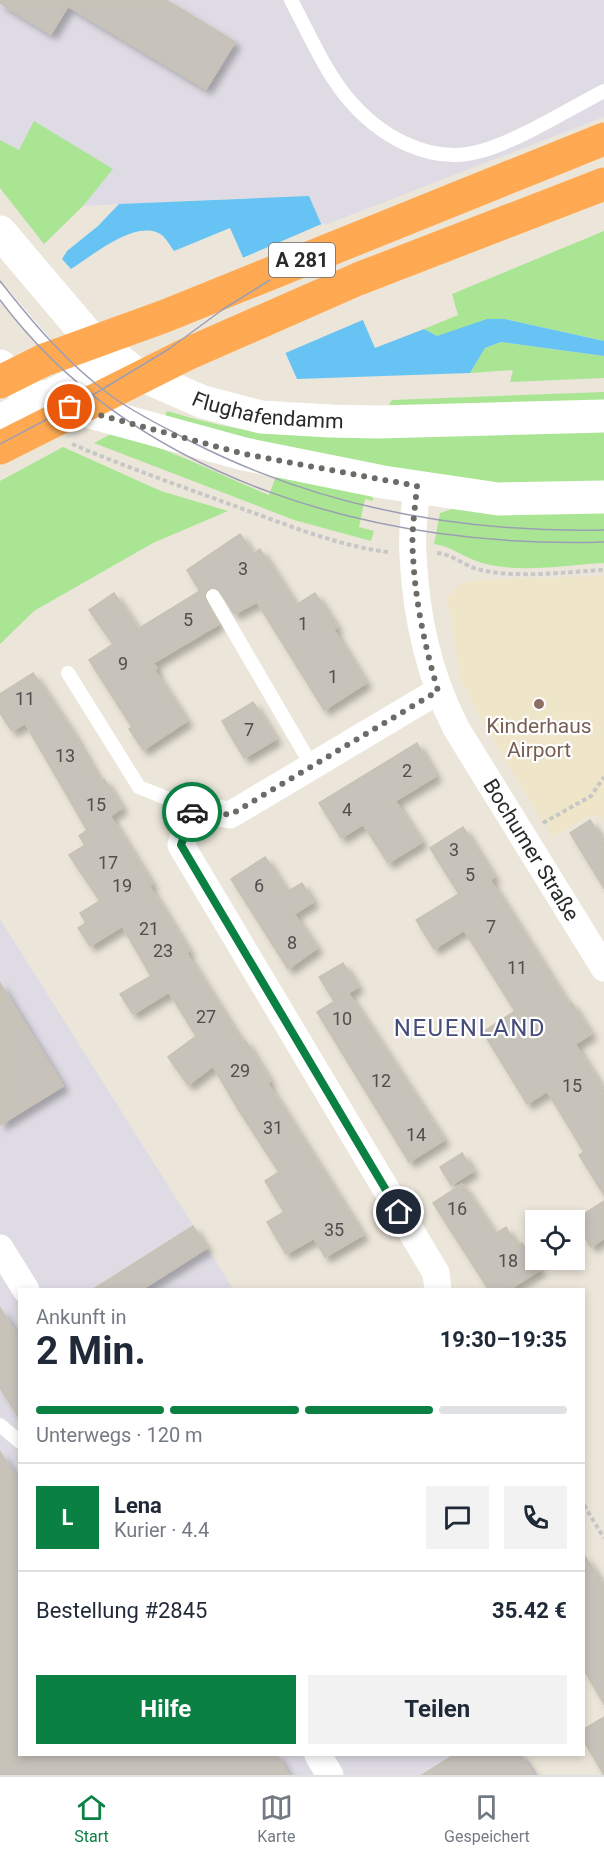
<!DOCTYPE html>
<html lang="de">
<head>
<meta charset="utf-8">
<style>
  body { margin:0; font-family:Roboto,sans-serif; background:#f2f2f3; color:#1f2937; height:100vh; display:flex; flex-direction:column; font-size:22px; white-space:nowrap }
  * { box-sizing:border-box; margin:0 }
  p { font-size:20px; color:#747a83 }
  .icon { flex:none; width:33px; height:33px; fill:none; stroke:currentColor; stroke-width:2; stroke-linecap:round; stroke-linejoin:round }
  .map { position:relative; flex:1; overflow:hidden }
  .side { position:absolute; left:18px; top:1288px; width:567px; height:468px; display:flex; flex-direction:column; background:#fff; border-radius:0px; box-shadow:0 3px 9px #0003 }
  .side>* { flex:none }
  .controls { position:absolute; left:525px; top:1210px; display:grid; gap:12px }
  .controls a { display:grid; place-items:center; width:60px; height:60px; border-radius:0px; background:#fff; box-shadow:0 3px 9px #0003; font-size:30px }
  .pin { position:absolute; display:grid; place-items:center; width:51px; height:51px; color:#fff; margin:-26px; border:3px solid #fff; border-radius:50%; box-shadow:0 2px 6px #0007 }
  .courier { position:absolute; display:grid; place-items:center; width:60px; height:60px; margin:-30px; border:4px solid #0b8043; border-radius:50%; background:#fff; color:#222; box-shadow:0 2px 8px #0007 }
  .overview em { font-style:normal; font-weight:700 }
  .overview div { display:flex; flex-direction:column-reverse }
  .overview { display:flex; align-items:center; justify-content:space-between; height:102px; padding:0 18px }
  h1 { font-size:39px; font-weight:700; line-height:45px }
  .bar { display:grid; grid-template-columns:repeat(4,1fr); gap:9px 6px; align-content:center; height:72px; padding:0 18px }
  .bar i { height:8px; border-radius:4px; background:#e0e1e3 }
  .bar .selected { background:#0b8043 }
  .bar p { grid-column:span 4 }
  .line { display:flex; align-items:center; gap:15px; padding:0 18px; border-top:2px solid #e0e1e3 }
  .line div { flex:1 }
  .round { display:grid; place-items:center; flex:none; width:63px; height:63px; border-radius:0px; background:#f2f2f3 }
  .cta { display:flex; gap:12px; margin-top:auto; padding:12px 18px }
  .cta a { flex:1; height:69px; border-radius:0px; background:#0b8043; color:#fff; font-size:24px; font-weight:700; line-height:69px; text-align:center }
  .cta a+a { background:#f2f2f3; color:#1f2937 }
  .menu { display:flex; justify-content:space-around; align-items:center; height:84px; border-top:2px solid #e0e1e3; background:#fff; font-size:16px; color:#747a83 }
  .menu a { display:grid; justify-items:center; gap:3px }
  .menu .selected { color:#0b8043 }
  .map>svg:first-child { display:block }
  .industrial { fill:#dedbe4 }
  .education { fill:#efe5c8 }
  .green { fill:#a9e593 }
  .water { fill:#67c3f3 }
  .pier { fill:#ece6da }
  .building { fill:#c7c2ba; stroke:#c7c2b3; stroke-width:1.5; filter:url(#shadow) }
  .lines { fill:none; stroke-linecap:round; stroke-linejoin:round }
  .path { stroke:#c7c7c7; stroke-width:4; stroke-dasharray:4.5 3; stroke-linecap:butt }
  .lane { stroke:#fff; stroke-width:14 }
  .street { stroke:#fff; stroke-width:27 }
  .secondary { stroke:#fff; stroke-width:33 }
  .highway { stroke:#ffaa52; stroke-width:33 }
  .tram { stroke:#9c9eb4; stroke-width:1.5 }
  .done { stroke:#6d6b67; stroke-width:6; stroke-dasharray:0 10.8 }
  .route { stroke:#0b8043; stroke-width:8 }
  .education-dot { fill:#8d6e63; stroke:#fff; stroke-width:2 }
  .labels { text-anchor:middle; stroke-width:4.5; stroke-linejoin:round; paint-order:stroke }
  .number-label { font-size:18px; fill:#504f4d }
  .shield { fill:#fff; stroke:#696969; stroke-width:1.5 }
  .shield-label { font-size:20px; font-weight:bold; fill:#292929 }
  .street-label { font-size:21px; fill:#292929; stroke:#fff }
  .education-label { font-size:21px; fill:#785e54; stroke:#fff }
  .quarter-label { font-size:24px; letter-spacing:1.5px; fill:#474d7b; stroke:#fff }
</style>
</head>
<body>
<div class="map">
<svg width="604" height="1775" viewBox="0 0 604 1775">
  <defs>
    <filter id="shadow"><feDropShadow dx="5.5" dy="5.5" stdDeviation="3" flood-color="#0004"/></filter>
  </defs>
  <rect width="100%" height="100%" fill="#ece6da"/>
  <g class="industrial">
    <path d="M0 0H604V117L299 235 246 198 83 206 44 244 0 188Z"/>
    <path d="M0 919 234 1290H20V1755H525L538 1775H0Z"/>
  </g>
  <path class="education" d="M604 576V820L593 814 552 837 486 728 461 680 447 597 460 584 478 580Z"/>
  <g class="green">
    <path d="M34 121 113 169 83 206 44 244 0 188V140L19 150Z"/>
    <path d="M604 231V341L505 319 437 336 424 329 458 315 452 294Z"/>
    <path d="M501 342 604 356V378L510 382 513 370 470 373 485 348Z"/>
    <path d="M604 392V402L387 408 392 400Z"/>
    <path d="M167 411C208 423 245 432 287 435L604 429V484L495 483 319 456 164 418Z"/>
    <path d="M113 433C167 447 217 474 269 495L277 474 372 493 373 501 365 499 359 527 374 531 371 541 294 520 94 443Z"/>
    <path d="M63 447 161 491 228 511 153 543 34 611 0 644V481Z"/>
    <path d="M458 507 604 510V563C567 565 523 573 486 564 467 560 454 547 434 544L440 513Z"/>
  </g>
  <path class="water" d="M309 196 375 348 424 329 437 336 487 319H505L604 341V356L501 342 485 348 470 373 297 379 230 228 174 251C171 247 167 240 163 236 139 216 92 256 71 269L62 259 67 251 98 226 119 204Z"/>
  <path class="pier" d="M324 223 365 319 283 354 240 259Z"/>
  <g class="building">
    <path d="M0 0H166L235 42 206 89 68 6 51 34 0 3Z"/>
    <path d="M240 534 253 554 260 549 296 605 315 593 337 627 333 629 366 683 324 710 257 602 234 614 220 591 209 588 205 592V600L219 624 153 663 157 668 154 670 187 721 143 750 129 729 132 727 89 660 113 644 89 610 114 593 138 629 200 591 187 570Z"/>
    <path d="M33 673 72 732 100 781 104 779 122 808 110 816 152 884 149 886 189 951 186 953 242 1042 245 1040 270 1081 267 1083 363 1235 325 1257 314 1238 286 1254 280 1244 267 1222 284 1212 265 1181 279 1172 238 1109 213 1066 188 1085 168 1057 196 1036 169 992 133 1014 120 994 151 976 122 926 90 946 78 928 86 923 80 913 100 901 69 855 85 845 79 836 87 830 25 723 12 731 0 713V694Z"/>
    <path d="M253 702 276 739 244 758 222 721Z"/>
    <path d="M417 743 436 776 395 801 422 842 388 863 363 824 341 838 319 803Z"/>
    <path d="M590 820 604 843V888L570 833Z"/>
    <path d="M463 827 494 877 490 880 568 1004 571 1002 591 1034 575 1044 604 1091V1195L579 1155 584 1152 547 1091 527 1104 483 1032 515 1011 464 930 434 949 416 920 459 894 430 848Z"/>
    <path d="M265 857 287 892 302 883 313 902 294 914 317 948 288 969 231 879Z"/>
    <path d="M343 963 358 987 334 1001 319 977Z"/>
    <path d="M0 983 63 1086 0 1125Z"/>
    <path d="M348 993 444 1140 409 1162 317 1012Z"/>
    <path d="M462 1153 473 1171 451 1185 440 1167Z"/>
    <path d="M462 1184 495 1234 506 1227 517 1246 522 1243 540 1270 508 1290H489L433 1203Z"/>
    <path d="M604 1201V1238L591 1247 574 1220Z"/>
    <path d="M193 1226 207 1248 141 1290H92Z"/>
    <path d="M0 1308 20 1339V1419L0 1388Z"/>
    <path d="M0 1452 20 1482V1755H277L289 1775H0Z"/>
    <path d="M584 1555 604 1586V1704L584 1670Z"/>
    <path d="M604 1717V1775L584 1741V1729Z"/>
    <path d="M454 1755H521L534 1775H422Z"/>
  </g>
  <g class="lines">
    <g class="path">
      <path d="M72 444C128 468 186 488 243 509 290 526 339 546 388 552"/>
      <path d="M437 553C452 554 463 565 477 569 514 579 565 572 604 570"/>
      <path d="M543 823 591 796 604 777"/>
      <path d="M584 1505 604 1538"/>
    </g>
    <g class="lane">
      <path d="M291 0C308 32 323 67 345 95 377 135 429 166 481 151 520 140 567 110 604 91"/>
      <path d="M0 291 55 355"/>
      <path d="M213 596 312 766"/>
      <path d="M68 673 139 787 193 809"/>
      <path d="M0 1425 20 1442"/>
    </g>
    <g class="street">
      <path id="s1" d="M417 486C415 509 411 533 413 555 416 617 428 673 456 728L604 968"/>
      <path d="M0 1248 26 1290"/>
      <path d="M438 1290 436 1273 181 845 193 809 230 815 438 691"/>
      <path d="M318 1755 330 1775"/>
    </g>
    <g class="secondary">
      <path id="s2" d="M0 232 89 337 132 371 203 402 261 417 330 421 378 422 604 416"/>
      <path d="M0 366 20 386 43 399 244 454 383 482 498 499 604 497"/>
      <path d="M0 421 119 362"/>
    </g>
    <g class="highway">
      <path d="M0 382 44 360 165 316 604 139"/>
      <path d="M0 448 185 355 358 279 604 184"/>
    </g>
    <g class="tram">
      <path d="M0 281C33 323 67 363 110 395 134 413 162 426 188 440 318 507 459 533 604 530"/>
      <path d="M0 300C138 484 384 549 604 542"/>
      <path d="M0 444 91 396 169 349 222 310 270 280"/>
    </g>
  </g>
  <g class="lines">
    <path class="done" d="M70 407 244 454 417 486C415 509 411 533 413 555 415 601 425 647 438 691L230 815 194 809 192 812"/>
    <path class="route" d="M192 812 181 845 399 1212"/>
  </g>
  <circle class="education-dot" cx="539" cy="704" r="6"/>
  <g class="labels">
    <g class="number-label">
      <text x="243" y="575">3</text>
      <text x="188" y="626">5</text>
      <text x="303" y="630">1</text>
      <text x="123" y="670">9</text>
      <text x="333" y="683">1</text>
      <text x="25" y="705">11</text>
      <text x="249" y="736">7</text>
      <text x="65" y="762">13</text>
      <text x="407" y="777">2</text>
      <text x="96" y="811">15</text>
      <text x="347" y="816">4</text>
      <text x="454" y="856">3</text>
      <text x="108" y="869">17</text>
      <text x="470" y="881">5</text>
      <text x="122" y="892">19</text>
      <text x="259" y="892">6</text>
      <text x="491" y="933">7</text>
      <text x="149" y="935">21</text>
      <text x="292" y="949">8</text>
      <text x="163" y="957">23</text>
      <text x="517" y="974">11</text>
      <text x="206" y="1023">27</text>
      <text x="342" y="1025">10</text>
      <text x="240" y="1077">29</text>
      <text x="381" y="1087">12</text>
      <text x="572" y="1092">15</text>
      <text x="273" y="1134">31</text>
      <text x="416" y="1141">14</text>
      <text x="457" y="1215">16</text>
      <text x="334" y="1236">35</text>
      <text x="508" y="1267">18</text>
    </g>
    <rect class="shield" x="269" y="243" width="66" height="34" rx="4.5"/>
    <g class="shield-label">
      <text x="302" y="267">A 281</text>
    </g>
    <g class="street-label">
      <text dy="7" stroke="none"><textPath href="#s2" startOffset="336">Flughafendamm</textPath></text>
      <text dy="7" stroke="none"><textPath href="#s1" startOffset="392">Bochumer Straße</textPath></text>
    </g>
    <g class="education-label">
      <text x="539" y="733">Kinderhaus<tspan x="539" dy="24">Airport</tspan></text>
    </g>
    <g class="quarter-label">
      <text x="470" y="1036">NEUENLAND</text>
    </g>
  </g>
</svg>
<div class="controls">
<a><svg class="icon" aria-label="locate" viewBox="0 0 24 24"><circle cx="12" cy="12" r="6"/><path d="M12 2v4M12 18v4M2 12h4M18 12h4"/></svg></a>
</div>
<div class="pin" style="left:70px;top:407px;background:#ea580c"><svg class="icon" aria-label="bag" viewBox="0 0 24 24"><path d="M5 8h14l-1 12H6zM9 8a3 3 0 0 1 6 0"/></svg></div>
<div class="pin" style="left:399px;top:1212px;background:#1f2937"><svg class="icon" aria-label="home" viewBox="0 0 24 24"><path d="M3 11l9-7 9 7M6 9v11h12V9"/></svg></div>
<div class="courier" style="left:192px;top:812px"><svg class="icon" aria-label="car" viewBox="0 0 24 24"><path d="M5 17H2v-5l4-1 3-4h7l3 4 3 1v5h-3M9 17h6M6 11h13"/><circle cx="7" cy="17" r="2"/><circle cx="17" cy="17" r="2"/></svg></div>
<section class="side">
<div class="overview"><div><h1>2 Min.</h1><p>Ankunft in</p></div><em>19:30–19:35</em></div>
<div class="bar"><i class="selected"></i><i class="selected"></i><i class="selected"></i><i></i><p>Unterwegs · 120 m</p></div>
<div class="line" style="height:108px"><b class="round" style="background:#0b8043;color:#fff">L</b><div><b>Lena</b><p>Kurier · 4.4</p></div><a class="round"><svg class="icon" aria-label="chat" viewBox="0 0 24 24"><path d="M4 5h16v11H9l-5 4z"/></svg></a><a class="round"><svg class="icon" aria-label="phone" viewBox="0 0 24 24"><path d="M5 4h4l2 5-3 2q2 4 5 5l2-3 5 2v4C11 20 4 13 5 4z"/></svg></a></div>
<div class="line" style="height:78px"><div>Bestellung #2845</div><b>35.42 €</b></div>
<div class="cta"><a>Hilfe</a><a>Teilen</a></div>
</section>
</div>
<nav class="menu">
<a class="selected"><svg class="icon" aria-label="home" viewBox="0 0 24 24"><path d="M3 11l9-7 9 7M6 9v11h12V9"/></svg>Start</a>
<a><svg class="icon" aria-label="map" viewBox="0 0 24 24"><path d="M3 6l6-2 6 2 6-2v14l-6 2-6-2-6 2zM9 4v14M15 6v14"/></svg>Karte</a>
<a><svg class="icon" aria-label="saved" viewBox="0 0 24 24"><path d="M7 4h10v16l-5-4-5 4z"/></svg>Gespeichert</a>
</nav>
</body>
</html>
